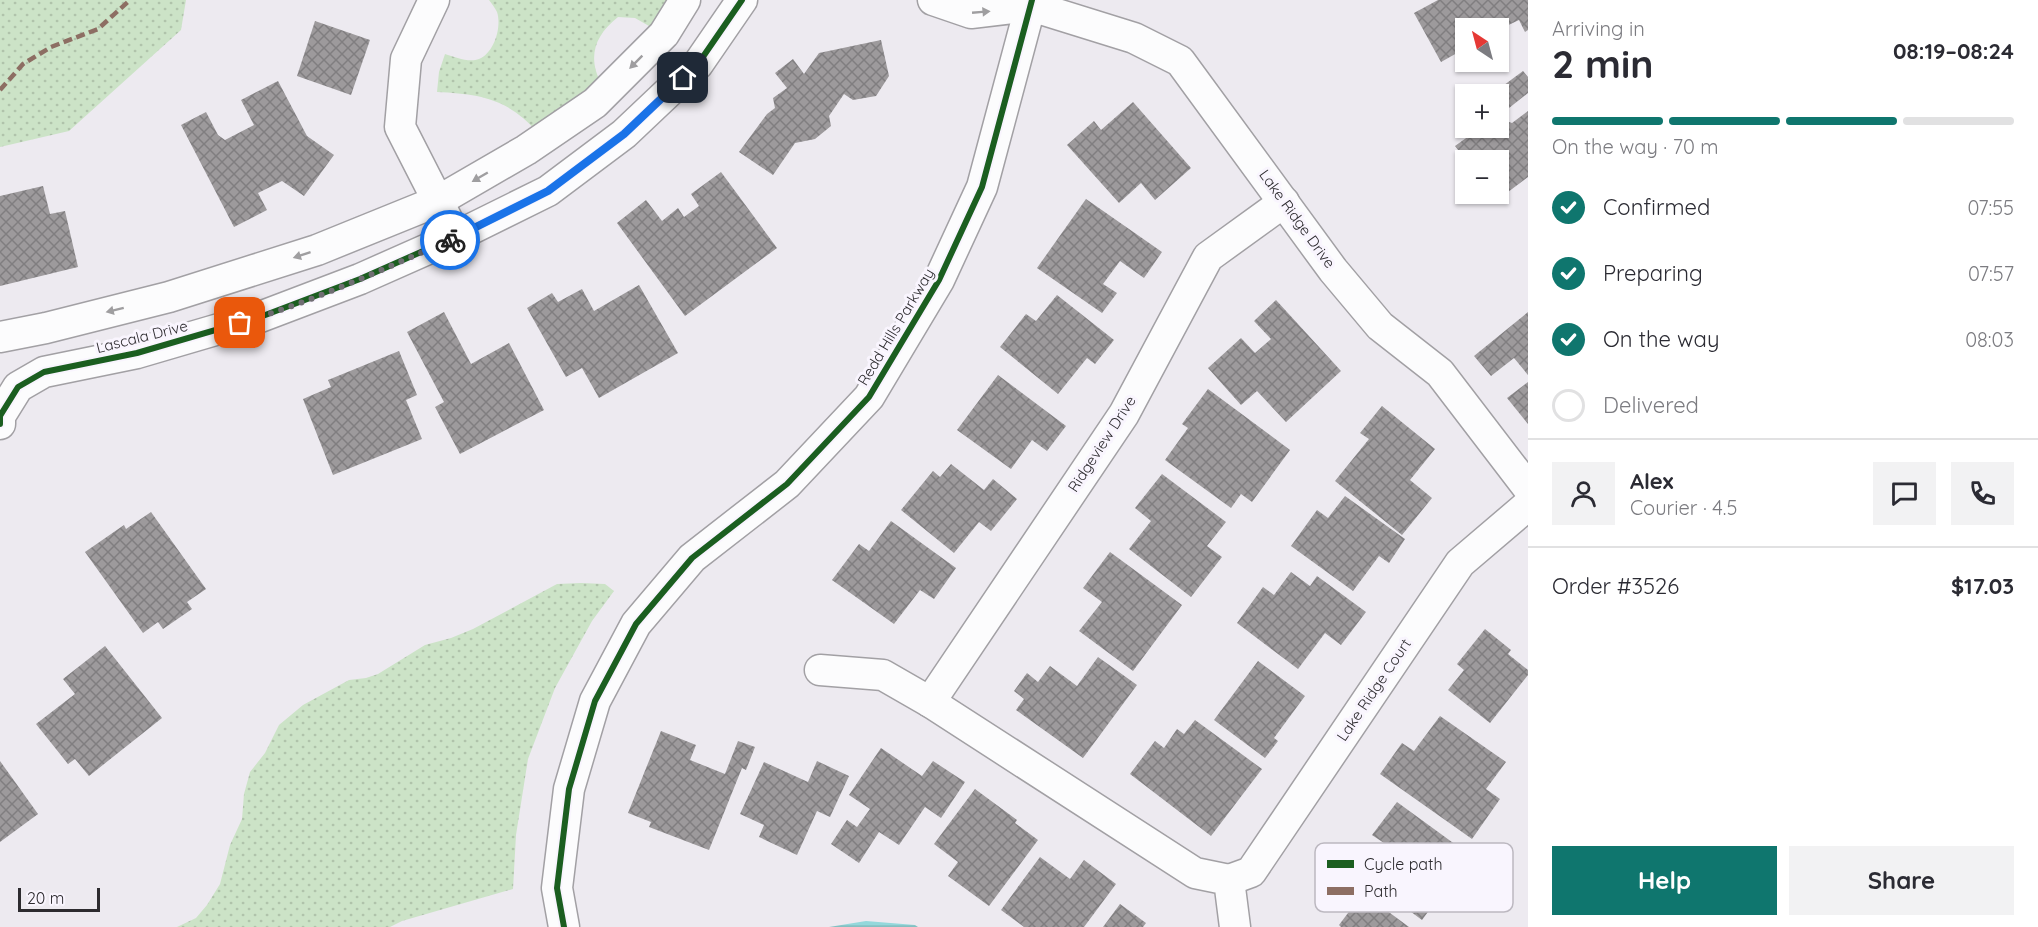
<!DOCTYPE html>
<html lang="en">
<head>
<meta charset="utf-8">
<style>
  body { margin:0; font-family:Quicksand,sans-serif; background:#f2f2f3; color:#2b2b33; height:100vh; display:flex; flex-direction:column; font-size:22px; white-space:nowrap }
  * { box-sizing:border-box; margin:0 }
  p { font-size:20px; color:#7c7c81 }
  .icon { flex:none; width:33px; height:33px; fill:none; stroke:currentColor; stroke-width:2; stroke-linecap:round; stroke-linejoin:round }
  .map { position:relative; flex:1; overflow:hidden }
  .details { display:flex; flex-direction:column; background:#fff; width:510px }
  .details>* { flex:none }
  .needle { width:39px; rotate:324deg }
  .tools { position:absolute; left:1455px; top:18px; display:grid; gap:12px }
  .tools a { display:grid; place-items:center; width:54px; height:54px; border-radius:0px; background:#fff; box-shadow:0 2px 4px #0004; font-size:30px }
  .scale { position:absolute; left:18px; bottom:15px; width:82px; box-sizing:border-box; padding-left:6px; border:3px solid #2d2b2f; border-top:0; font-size:16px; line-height:21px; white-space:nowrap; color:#2d2b2f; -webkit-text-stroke:4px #f9f5fe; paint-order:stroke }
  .pin { position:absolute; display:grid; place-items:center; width:51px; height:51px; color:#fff; margin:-26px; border-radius:12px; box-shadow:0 3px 9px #0006 }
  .courier { position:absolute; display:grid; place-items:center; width:60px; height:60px; margin:-30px; border:4px solid #1a73e8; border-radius:50%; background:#fff; color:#222; box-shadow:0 2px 8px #0007 }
  .summary em { font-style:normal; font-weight:800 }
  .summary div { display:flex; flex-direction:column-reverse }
  .summary { display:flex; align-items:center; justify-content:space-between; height:102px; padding:0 24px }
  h1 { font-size:39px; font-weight:800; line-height:45px }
  .bar { display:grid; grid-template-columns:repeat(4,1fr); gap:9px 6px; align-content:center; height:72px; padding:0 24px }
  .bar i { height:8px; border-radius:4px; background:#e1e1e2 }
  .bar .on { background:#0f766e }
  .bar p { grid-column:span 4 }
  .line { display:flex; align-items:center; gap:15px; padding:0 24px; border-top:2px solid #e1e1e2 }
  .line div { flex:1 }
  .round { display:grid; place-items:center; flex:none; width:63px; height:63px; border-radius:0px; background:#f2f2f3 }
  ol { padding:0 24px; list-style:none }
  li { display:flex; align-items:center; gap:18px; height:66px }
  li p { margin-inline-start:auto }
  li .icon { padding:6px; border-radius:50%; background:#0f766e; color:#fff; stroke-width:4 }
  li:last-child { color:#7c7c81 }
  li i { width:33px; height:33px; border:3px solid #e1e1e2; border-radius:50% }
  .primary-button { display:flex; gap:12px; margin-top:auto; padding:12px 24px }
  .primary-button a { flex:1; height:69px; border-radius:0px; background:#0f766e; color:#fff; font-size:24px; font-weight:800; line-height:69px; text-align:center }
  .primary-button a+a { background:#f2f2f3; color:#2b2b33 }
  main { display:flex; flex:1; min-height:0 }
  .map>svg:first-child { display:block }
  .grass { fill:url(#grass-dots) }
  .water { fill:url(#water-rules) }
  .building { fill:url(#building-cross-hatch) }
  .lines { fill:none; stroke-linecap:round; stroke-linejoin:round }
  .minor-casing { stroke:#a2a0a4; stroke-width:33 }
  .minor { stroke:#fcfcfd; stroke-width:30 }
  .quiet { stroke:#8d6e63; stroke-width:4.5; stroke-dasharray:9 4.5; stroke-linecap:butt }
  .cycleway-casing { stroke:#f9f5fe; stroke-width:10 }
  .cycleway { stroke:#1b5e20; stroke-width:6 }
  .oneway { fill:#9f9ea0 }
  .done { stroke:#706e73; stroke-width:6; stroke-dasharray:0 10.8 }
  .route { stroke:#1a73e8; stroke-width:8 }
  .labels { text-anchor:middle; stroke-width:6; stroke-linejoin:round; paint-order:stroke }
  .street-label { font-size:15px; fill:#2d2b2f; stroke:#f9f5fe }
  .key { fill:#f9f5fe; stroke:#bcb8c0; stroke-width:1.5 }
  .key-label { font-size:16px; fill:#2d2b2f }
</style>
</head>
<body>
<main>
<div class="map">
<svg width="1528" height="927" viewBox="0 0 1528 927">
  <defs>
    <pattern id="grass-dots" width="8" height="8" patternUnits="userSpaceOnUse" patternTransform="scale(1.5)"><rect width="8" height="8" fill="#cce3c7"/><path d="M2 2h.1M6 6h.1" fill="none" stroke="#b0c3ab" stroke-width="1.8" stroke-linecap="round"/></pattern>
    <pattern id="water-rules" width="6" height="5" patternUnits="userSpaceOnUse" patternTransform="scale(1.5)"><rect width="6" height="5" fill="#94d8db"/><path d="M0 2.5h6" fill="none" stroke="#80babc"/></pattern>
    <pattern id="building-cross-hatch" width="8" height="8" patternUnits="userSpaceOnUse" patternTransform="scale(1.5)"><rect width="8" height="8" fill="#9d9a9c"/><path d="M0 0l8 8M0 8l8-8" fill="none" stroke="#807e80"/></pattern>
  </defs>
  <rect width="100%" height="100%" fill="#edeaf0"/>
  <g class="grass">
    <path d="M0 0H186L181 30 69 131 0 147Z"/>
    <path d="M489 0H678L656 30 635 18 618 17C594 36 587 58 602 85L539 134C509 99 481 94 437 92L439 72 445 54C455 57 469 63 479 59 494 53 502 27 497 12 495 8 492 4 489 0Z"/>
    <path d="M581 583 605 584 614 591 592 621 555 688 528 759 516 835 513 889 402 921 390 927H177L196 918 207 905 220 884 230 845 242 819 244 794 250 772 265 753 279 725 303 705 349 680 366 678 378 674 425 645 451 638 473 629 557 584Z"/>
  </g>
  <path class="water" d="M866 921 915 925 918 927H829Z"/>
  <g class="building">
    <path d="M1438 0H1528V30L1525 32 1519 20 1498 30V28H1466V48L1441 62 1414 13Z"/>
    <path d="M315 21 370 40 351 95 297 76Z"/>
    <path d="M881 40 889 76 876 96 853 100 844 94 829 116 831 126 815 139 795 143 773 175 739 152 767 114 775 108 773 98 787 88 775 73 793 59 804 74 819 53Z"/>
    <path d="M1523 71 1528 77V93L1504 112 1498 105V94H1492Z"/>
    <path d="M278 81 307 136 334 155 304 196 282 181 258 193 267 210 234 227 181 125 206 112 218 135 225 140 254 125 241 100Z"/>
    <path d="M1133 102 1191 168 1155 200 1141 183 1119 203 1067 145 1094 121 1101 130Z"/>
    <path d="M1528 111V177L1496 201 1490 194H1498V160H1466L1455 146 1480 128H1498V114L1503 120 1512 123Z"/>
    <path d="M721 172 777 248 685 316 617 223 646 200 662 221 678 208 684 217 699 206 691 194Z"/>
    <path d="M43 186 50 214 65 211 78 267 0 286V196Z"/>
    <path d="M1086 199 1162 252 1144 278 1120 261 1103 284 1117 293 1102 313 1037 268Z"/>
    <path d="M639 285 678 353 599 398 582 368 566 377 527 308 552 293 558 302 582 289 594 311Z"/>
    <path d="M1057 295 1114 340 1095 364 1087 358 1058 394 1000 347 1026 314 1036 321Z"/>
    <path d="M1276 300 1341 371 1286 422 1257 391 1241 405 1208 368 1241 338 1255 353 1271 339 1254 321Z"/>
    <path d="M444 312 471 364 509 343 544 410 460 454 435 407 444 402 407 332Z"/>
    <path d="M1528 312V375L1514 358 1491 376 1474 356Z"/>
    <path d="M399 351 417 395 406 400 422 439 333 475 303 399 331 387 328 380Z"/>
    <path d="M998 375 1066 426 1047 451 1032 440 1011 469 957 430Z"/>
    <path d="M1528 382V424L1507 398Z"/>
    <path d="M1208 389 1290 450 1252 502 1241 494 1231 508 1165 460 1188 428 1182 424Z"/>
    <path d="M1382 406 1435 449 1410 480 1432 498 1402 535 1335 481 1369 439 1360 433Z"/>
    <path d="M951 464 984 490 993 479 1017 499 991 531 979 522 954 553 901 510 933 471 940 477Z"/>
    <path d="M1162 474 1226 522 1207 546 1222 557 1191 597 1129 549 1151 521 1135 508Z"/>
    <path d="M1345 496 1405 539 1389 563 1379 556 1353 591 1291 546 1317 510 1328 518Z"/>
    <path d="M151 512 206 589 187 602 192 609 163 629 158 622 143 633 85 552 124 525 126 529Z"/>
    <path d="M891 521 956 568 934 599 920 590 894 624 832 580 859 544 869 551Z"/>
    <path d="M1110 552 1182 605 1133 671 1079 631 1102 602 1083 588Z"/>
    <path d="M1291 572 1310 586 1317 576 1366 612 1341 645 1325 633 1298 669 1237 623 1263 587 1274 595Z"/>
    <path d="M1485 629 1511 650 1508 654 1528 670V675L1490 723 1448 690 1464 670 1457 664Z"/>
    <path d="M105 646 162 718 89 776 75 759 68 764 36 724 75 694 63 679Z"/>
    <path d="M1098 657 1137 685 1083 758 1016 710 1024 699 1014 691 1027 673 1038 682 1050 666 1077 686Z"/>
    <path d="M1258 661 1305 696 1274 738 1278 741 1265 758 1214 720Z"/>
    <path d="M1440 716 1506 762 1486 789 1500 799 1472 839 1380 774 1402 743 1414 751Z"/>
    <path d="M1195 720 1262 769 1211 836 1130 774 1155 741 1164 748 1177 729 1184 734Z"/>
    <path d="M661 731 696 745 690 760 725 774 738 741 755 747 746 770 742 768 709 850 649 827 651 822 628 813Z"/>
    <path d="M881 748 922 776 933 761 965 782 941 818 925 807 899 845 879 832 859 863 831 844 847 820 857 827 870 809 849 795Z"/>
    <path d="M0 761 38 814 0 842Z"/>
    <path d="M817 761 849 776 830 817 817 811 797 855 759 837 764 825 740 814 764 762 808 782Z"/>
    <path d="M975 789 1017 820 1015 823 1038 840 989 906 948 876 958 862 934 844Z"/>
    <path d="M1397 802 1456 845 1436 872 1450 882 1422 920 1361 875 1384 843 1372 835Z"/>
    <path d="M1040 857 1070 879 1084 860 1116 884 1084 927H1024L1001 910Z"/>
    <path d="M1363 893 1409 927H1341L1339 925Z"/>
    <path d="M1120 904 1146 923 1143 927H1103Z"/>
  </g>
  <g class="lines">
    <defs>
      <g id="minor">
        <path d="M434 0 406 59 400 127 447 219"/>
        <path d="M933 0 971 13 1031 6"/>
        <path d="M1019 0 1031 6 1134 38 1180 61 1333 270 1380 326 1440 373 1528 488"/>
        <path d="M0 337 46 328 169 297 317 250 438 201 526 150 595 103 664 34 685 0"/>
        <path d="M0 424V416L18 387 44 372 137 353 260 317 360 279 457 236 548 191 624 134 698 64 742 0"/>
        <path d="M820 670 883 675 930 702 1195 873 1229 880 1235 927"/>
        <path d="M930 702 1124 414 1208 257 1284 202"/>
        <path d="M1229 880 1251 872 1460 563 1528 505"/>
        <path d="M564 927 557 888 569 789 595 701 636 624 692 558 787 484 869 397 939 280 982 187 1032 0"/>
      </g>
    </defs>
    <use href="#minor" class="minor-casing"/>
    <use href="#minor" class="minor"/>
    <path class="quiet" d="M0 90 23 64 51 47 98 29 130 0"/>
    <defs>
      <g id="cycleway">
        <path d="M0 424V416L18 387 44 372 137 353 260 317 360 279 457 236 548 191 624 134 698 64 742 0"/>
        <path d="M564 927 557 888 569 789 595 701 636 624 692 558 787 484 869 397 939 280 982 187 1032 0"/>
      </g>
    </defs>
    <use href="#cycleway" class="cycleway-casing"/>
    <use href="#cycleway" class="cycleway"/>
  </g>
  <defs><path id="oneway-solid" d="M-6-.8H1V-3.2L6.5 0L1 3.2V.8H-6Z" transform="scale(1.5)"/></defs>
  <g class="oneway">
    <use href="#oneway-solid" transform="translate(981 12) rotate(-5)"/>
    <use href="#oneway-solid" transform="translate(636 62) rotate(135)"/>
    <use href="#oneway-solid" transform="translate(480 177) rotate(150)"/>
    <use href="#oneway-solid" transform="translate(302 255) rotate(162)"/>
    <use href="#oneway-solid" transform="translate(115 310) rotate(166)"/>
  </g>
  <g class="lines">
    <path class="done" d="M240 323C312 302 381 270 450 240"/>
    <path class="route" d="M450 240 548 191 624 134 683 78"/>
  </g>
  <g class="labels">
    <g class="street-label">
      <text transform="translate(1297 219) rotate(54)" y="5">Lake Ridge Drive</text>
      <text transform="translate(896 327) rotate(-59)" y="5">Redd Hills Parkway</text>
      <text transform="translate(142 337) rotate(-14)" y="5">Lascala Drive</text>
      <text transform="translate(1102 444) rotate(-57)" y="5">Ridgeview Drive</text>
      <text transform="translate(1374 690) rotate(-56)" y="5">Lake Ridge Court</text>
    </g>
  </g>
  <rect x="1315" y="843" width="198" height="69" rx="9" class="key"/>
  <rect x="1327" y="860" width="27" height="8" fill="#1b5e20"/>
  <rect x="1327" y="887" width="27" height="8" fill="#8d6e63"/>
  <g class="key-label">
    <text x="1364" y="870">Cycle path</text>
    <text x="1364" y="897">Path</text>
  </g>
</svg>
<div class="tools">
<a><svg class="needle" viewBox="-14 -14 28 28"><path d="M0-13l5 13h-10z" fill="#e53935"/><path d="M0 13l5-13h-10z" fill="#7c7c81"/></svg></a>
<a>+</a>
<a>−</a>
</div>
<div class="scale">20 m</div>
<div class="pin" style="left:240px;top:323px;background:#ea580c"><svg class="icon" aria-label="bag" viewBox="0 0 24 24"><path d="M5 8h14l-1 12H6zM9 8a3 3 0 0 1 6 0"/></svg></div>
<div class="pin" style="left:683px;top:78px;background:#1f2937"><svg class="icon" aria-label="home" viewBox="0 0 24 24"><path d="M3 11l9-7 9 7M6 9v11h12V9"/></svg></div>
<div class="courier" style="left:450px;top:240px"><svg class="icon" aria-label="bike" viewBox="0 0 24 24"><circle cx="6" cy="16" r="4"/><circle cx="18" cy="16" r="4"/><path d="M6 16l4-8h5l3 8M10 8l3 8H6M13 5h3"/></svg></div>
</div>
<section class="details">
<div class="summary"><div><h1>2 min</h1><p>Arriving in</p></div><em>08:19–08:24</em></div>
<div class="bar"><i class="on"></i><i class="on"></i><i class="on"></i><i></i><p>On the way · 70 m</p></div>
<ol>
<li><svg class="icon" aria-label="check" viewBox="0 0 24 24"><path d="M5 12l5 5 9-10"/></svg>Confirmed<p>07:55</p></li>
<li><svg class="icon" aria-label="check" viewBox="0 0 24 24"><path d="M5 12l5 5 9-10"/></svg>Preparing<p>07:57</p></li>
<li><svg class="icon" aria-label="check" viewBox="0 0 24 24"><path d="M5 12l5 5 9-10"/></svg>On the way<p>08:03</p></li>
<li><i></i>Delivered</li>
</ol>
<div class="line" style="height:108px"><a class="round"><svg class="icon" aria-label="person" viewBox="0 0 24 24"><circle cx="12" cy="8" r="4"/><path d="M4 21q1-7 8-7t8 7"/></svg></a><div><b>Alex</b><p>Courier · 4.5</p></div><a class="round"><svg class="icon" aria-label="chat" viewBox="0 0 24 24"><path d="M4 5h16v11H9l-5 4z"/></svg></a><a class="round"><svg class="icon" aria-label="phone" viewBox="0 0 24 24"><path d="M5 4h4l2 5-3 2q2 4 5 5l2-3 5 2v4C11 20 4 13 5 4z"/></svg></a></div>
<div class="line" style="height:78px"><div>Order #3526</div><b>$17.03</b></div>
<div class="primary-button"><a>Help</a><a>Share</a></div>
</section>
</main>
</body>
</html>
